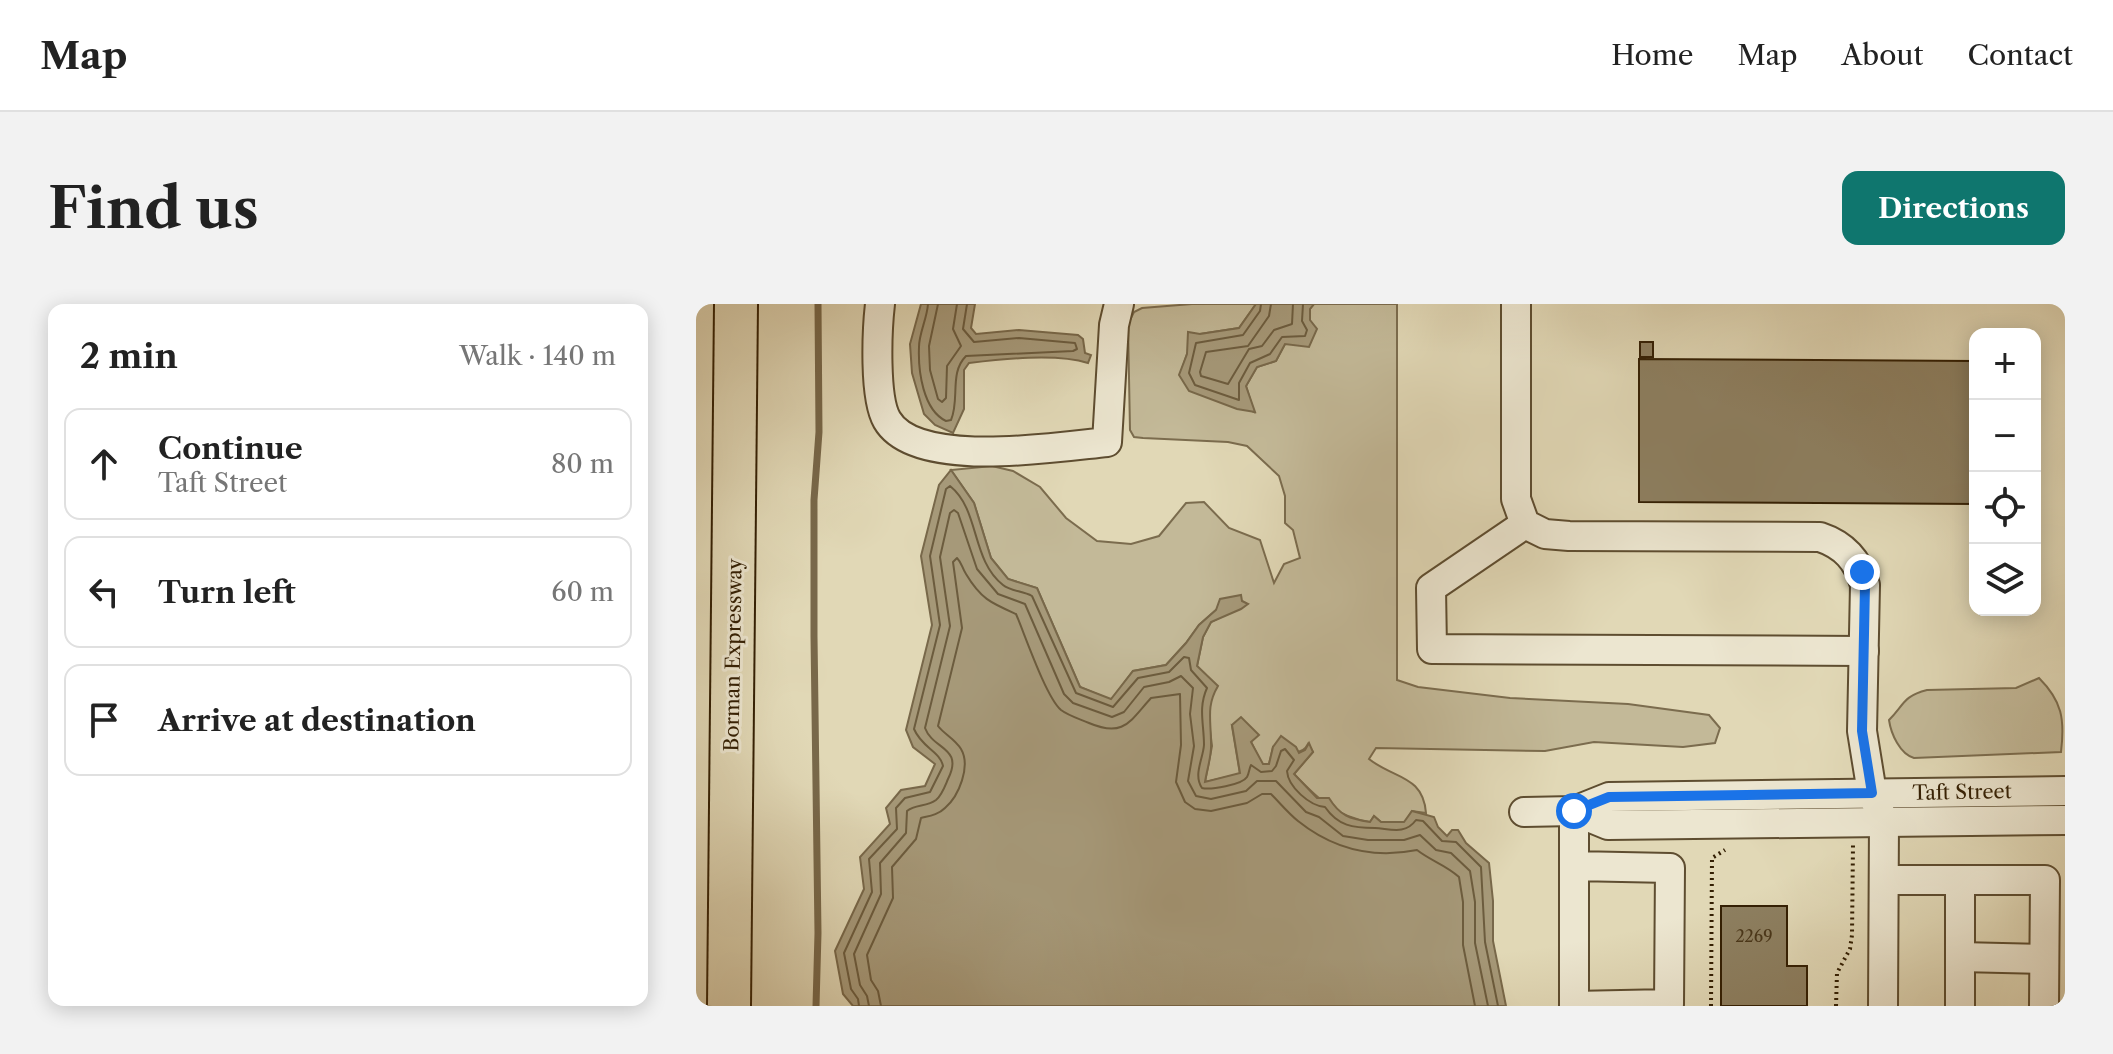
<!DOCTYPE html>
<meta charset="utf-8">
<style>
:root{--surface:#fff;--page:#f2f2f2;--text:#222;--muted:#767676;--line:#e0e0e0;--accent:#0f766e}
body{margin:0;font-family:"Libre Caslon Text",serif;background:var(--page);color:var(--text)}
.controls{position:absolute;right:24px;top:24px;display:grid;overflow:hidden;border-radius:16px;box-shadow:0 4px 20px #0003}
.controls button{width:72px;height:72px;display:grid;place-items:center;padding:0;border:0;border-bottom:2px solid var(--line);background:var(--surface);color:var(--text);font:40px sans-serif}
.stop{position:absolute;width:24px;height:24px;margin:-18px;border:6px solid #1a73e8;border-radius:50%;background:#fff}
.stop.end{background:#1a73e8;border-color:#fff;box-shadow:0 2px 8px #0008}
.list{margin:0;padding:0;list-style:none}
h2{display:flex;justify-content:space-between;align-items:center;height:104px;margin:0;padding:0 32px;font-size:34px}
h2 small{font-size:26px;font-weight:400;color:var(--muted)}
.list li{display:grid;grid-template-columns:52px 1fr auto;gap:24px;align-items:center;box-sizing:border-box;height:112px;margin:0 16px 16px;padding:0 16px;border:2px solid var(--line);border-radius:16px}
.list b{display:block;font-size:30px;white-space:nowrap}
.list p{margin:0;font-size:26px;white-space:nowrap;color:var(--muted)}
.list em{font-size:26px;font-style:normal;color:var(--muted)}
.icon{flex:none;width:44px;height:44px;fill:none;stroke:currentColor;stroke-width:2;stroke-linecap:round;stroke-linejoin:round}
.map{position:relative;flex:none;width:1369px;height:702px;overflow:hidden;border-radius:16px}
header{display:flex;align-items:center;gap:48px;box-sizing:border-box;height:112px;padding:0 40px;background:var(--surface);border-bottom:2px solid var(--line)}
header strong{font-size:38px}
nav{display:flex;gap:44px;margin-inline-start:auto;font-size:28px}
.intro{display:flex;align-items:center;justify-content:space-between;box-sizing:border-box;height:192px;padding:0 48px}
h1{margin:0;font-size:56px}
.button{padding:20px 36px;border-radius:16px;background:var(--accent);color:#fff;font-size:28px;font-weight:700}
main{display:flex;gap:48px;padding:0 48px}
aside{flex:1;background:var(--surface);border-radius:16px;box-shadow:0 4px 20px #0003}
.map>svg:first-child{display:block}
.green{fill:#c3b998;stroke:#7b6c4e;stroke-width:2}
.water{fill:#a69979;stroke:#78684a;stroke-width:2}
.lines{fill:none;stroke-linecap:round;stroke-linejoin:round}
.shore{stroke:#6c5c3e;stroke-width:2}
.stream{stroke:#78684a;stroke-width:7}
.building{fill:#8d7f60;stroke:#331f03;stroke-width:2}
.minor-casing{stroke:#5e4d30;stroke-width:32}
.highway-casing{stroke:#331f03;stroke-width:46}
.path{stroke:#331f03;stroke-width:4;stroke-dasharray:2 4;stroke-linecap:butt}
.minor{stroke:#ece6d0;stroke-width:28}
.highway{stroke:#e1d8b6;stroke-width:42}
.route{stroke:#1a73e8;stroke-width:10}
.labels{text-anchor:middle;stroke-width:6;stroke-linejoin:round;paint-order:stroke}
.number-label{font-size:16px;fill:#4a371a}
.street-label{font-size:20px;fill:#331f03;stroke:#ece6d0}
</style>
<header>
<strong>Map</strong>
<nav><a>Home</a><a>Map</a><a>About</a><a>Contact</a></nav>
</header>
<div class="intro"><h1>Find us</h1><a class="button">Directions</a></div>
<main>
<aside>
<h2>2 min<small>Walk · 140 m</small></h2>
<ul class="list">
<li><svg class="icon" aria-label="ahead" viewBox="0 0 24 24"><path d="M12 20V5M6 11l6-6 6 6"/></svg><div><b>Continue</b><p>Taft Street</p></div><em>80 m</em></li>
<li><svg class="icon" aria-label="left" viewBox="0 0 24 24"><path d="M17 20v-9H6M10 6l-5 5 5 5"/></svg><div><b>Turn left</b></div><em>60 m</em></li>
<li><svg class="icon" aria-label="arrive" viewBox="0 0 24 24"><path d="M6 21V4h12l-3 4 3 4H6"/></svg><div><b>Arrive at destination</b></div></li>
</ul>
</aside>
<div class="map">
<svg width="1369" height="702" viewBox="0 0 1369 702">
<rect width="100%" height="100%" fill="#e1d8b6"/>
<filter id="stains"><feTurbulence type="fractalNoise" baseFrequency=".0025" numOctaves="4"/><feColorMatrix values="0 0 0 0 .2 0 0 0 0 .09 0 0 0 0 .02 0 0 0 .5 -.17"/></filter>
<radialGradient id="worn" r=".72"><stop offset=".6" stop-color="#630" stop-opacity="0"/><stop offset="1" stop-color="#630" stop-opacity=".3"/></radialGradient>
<!-- green -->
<g class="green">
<path d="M496,0h64l-17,24 -39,6 -13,20 -7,21 74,37 -8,-26 11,-19 19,-6 9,-17 25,-24v-11l4,-5h83v376l21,7 92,11 118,6 81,11 11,13 -5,15 -32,4 -89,-5 -49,9 -169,-3 -7,11c25,20 54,16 57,54l-14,-2 -7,11h-24l-7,-6 -4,6c-34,-5 -53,-24 -76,-48l19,-22 -5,-8c-7,14 -22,6 -35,3l-4,17h-7l-11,-22 -19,-16 8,48 -35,8 7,-36 -4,-32 3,-16 -5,-23 -9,-9 6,-29 8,-15 36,-18 -5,-3 -26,9 -17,15 -13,18 -20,22 -33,6 -22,29 -31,-13 -43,-99 -29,-9 -17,-21 -17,-55 -23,-33 41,-4 21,5 27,16 26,31 31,23 34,3 28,-8 27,-33 18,-1 25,26 31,12 14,43 10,-19 16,-6 -7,-28 -8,-7v-27l-6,-20 -32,-30 -19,-4 -85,-4 -9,-1 -4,-7 -2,-106 6,-12 8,-4z"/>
<path d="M1343,374c23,23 26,41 22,74l-147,6c-14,-4 -23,-24 -25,-38 15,-15 14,-24 38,-30l89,-2z"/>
</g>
<!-- water -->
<g class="water">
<path d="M225,0h54l-4,24 5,6 43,-4 59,5 5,4 2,14 6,2 -3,8c-32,-10 -86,-4 -119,0l-5,7v39l-11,24 -18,-8 -11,-11 -12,-41 -2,-29z"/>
<polygon points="560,0 618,0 614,5 614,16 621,25 613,43 589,40 580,57 561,63 550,82 559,108 541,105 493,87 483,71 491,50 492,28 504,30 543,24"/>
<path d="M255,166l23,33 17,55 17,21 29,9 43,99 31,12 22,-28 33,-6 20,-22 13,-18 17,-15 4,-11 21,-4 1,6 6,3 -7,5 -30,13 -8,15 -6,29 21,20c-12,20 -7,34 -7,57 1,12 -4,26 -6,39l35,-9 -8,-48 9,-8 18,18 -8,7 12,22h6l4,-17 8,-11 15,11 3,6 6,-3 4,-7 4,9 -19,22 23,24h12c11,18 21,21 41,24l4,-6 7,6h23l8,-11 22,6 4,10 9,9 5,-6h6l8,13 23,20 4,38v40l13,65h-653l-10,-12 -8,-43 29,-62 -4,-32 30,-33 -4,-16 15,-18 24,-4 10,-22 -22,-17 -7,-17 26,-105 -11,-69 18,-71z"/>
</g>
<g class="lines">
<!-- shore -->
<g class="shore">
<path d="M232,0c-1,15 -9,29 -9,43 -1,24 4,63 27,74l5,-1c9,-21 -2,-47 15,-64l107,-5 4,-2 -2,-6 -56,-5 -45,4 -11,-13 4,-25"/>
<polyline points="242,0 233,42 234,66 242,95 246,98 250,94 251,62 265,42 257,25 261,0"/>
<polyline points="565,0 564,7 547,31 500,39 493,69 499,81 543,96 543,79 554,59 574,50 586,33 609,32 611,26 606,17 607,0"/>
<polyline points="575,0 573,12 552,42 510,48 504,68 505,72 532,80 553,45 566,42 578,26 596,20 597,0"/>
<path d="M163,702l-1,-7 -7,-10 -7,-36 28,-61 -3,-33 28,-30 -1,-21 9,-10 25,-6 13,-26c-3,-15 -21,-18 -29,-37l26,-104 -10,-69 16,-67 4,-3c30,24 21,74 53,99 7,6 20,6 29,11l44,97 37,14 25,-29 31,-6 15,-15 5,1 2,12 16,18c-9,20 -3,36 -3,57 -1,14 -11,30 -2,43 8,2 40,-3 45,-11 2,-3 2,-8 4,-12l10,7 11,-1 4,-5 5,-15 4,-2 9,11 -7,11c1,16 23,35 38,36 13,19 28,21 50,21 16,1 30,7 41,-8l7,1 19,20 14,1 25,25 4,75 13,64"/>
<path d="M173,702l-2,-10 -7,-11 -6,-31 27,-60 -1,-31 26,-30 1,-22c8,-7 20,-4 29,-11 6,-5 9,-14 12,-21 16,-32 -15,-29 -23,-51l25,-102 -10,-69 10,-44 4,-3 4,3 19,56 21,25 27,10 39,90 9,9 39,14 12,-5 20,-25 25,-5 12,-6 12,12 -3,26 4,32 -6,35 8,15 15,3 35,-8 11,-10h19l30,31 13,5 24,19 25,4h36l16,-5 16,15 15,3 19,18 5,31v41l13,63"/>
<path d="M185,702l-3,-15 -7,-11 -4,-25 26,-57 -1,-31 24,-28 5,-21c8,-2 17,-3 24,-10 14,-12 26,-42 16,-59 -6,-10 -17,-15 -23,-23l24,-98 -9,-66 4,-4c5,5 5,10 9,16 15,25 25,29 50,40 9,21 30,83 45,96 8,6 19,9 28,13 35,15 41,-2 62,-25l29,-4 1,51 -5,37 9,20 10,7 16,2 36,-8 15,-9h9c9,9 17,19 27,27 35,28 74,38 119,29 14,11 29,15 42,27l4,25v43l12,61"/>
</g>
<!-- stream -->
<polyline class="stream" points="120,702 122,629 118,332 118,196 123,128 122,0"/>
</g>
<!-- building -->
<g class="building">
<rect x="944" y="38" width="13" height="15"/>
<polygon points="943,55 1279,57 1279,200 943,198"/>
<polygon points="1025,602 1091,602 1091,662 1111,662 1111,702 1025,702"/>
</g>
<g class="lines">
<!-- minor casing -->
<g class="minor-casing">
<g id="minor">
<path d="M184,0c-3,26 -6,94 7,116 29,50 170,27 220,22l7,-117 5,-21"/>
<path d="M820,0v195l9,25 20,10 24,2 251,1c24,8 38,23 45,48l-3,146 10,62 12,29 -1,184"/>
<polyline points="829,220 735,284 736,345 1168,347"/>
<polyline points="878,507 878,702 973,700 974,564 878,562"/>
<polyline points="878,507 912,521 1369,516"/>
<polyline points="828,508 878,507 913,493 1369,487"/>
<polyline points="1188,576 1349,576 1348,702"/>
<polyline points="1264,653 1348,655"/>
<polyline points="1264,702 1264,576"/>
</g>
</g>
<!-- highway casing -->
<g class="highway-casing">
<polyline id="highway" points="33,702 40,0"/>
</g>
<!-- path -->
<g class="path">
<polyline points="1015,702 1016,554 1029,546"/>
<polyline points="1140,702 1141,669 1154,645 1156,631 1157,541"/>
</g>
<!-- minor -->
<use href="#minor" class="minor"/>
<!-- highway -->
<use href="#highway" class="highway"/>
</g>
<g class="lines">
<!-- route -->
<polyline class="route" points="878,507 913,493 1176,489 1166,427 1169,281 1166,268"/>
</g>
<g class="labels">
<!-- number labels -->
<g class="number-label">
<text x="1058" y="638">2269</text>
</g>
<!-- street labels -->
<g class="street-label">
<text transform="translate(37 351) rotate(-89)" y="7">Borman Expressway</text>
<text transform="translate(1266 488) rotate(-1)" y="7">Taft Street</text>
</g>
</g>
<rect width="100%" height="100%" filter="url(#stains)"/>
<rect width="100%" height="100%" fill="url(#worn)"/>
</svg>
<div class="controls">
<button>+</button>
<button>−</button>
<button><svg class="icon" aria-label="locate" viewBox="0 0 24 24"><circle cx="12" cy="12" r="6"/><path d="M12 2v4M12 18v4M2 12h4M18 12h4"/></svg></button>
<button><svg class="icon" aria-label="layers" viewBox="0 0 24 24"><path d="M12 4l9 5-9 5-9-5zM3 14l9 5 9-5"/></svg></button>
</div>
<div class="stop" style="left:878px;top:507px"></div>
<div class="stop end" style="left:1166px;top:268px"></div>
</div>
</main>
